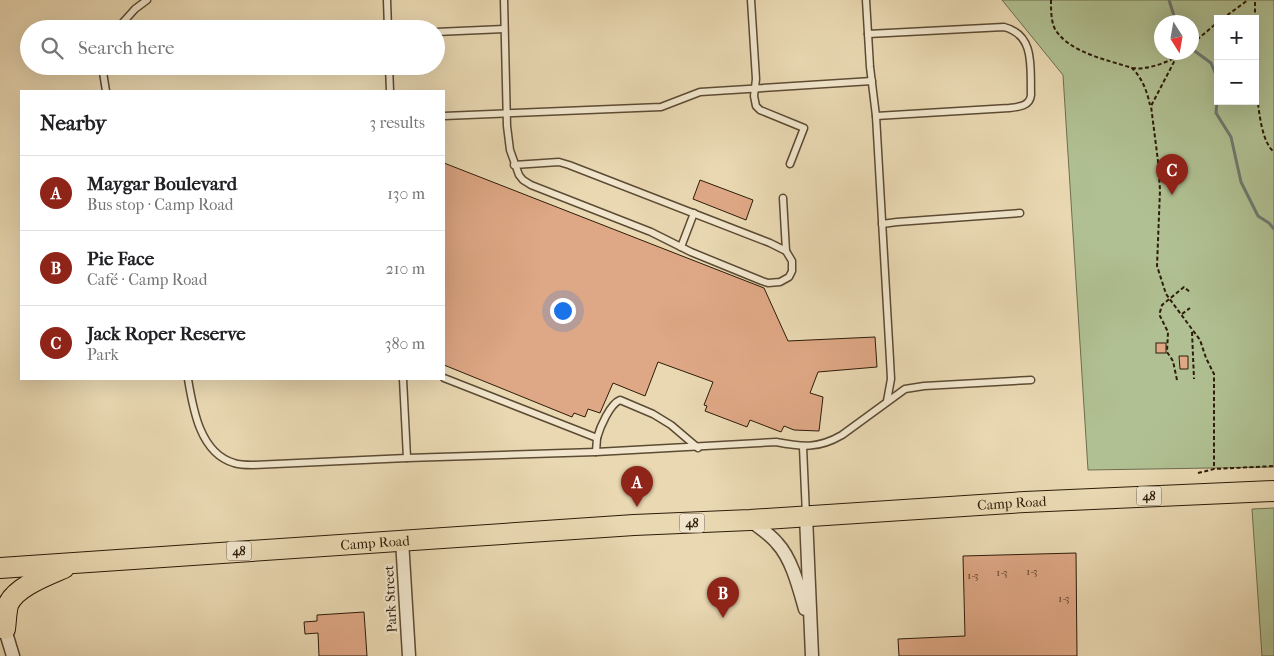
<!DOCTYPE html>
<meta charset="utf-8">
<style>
:root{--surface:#fff;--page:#f2f2f2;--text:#202124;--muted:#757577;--line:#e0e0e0;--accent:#8f2418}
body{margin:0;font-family:"IM FELL French Canon",serif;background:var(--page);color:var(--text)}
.controls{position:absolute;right:15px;top:15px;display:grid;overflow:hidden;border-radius:0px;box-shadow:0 5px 20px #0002}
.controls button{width:45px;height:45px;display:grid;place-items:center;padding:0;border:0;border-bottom:1px solid var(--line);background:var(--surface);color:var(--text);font:25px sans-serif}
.compass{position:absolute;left:1154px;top:15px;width:45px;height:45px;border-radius:50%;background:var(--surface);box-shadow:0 5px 20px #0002;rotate:169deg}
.you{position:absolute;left:562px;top:310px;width:18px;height:18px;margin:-12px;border:4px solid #fff;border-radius:50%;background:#1a73e8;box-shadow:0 0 0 8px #1a73e833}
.badge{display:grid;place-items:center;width:32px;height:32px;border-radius:50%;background:var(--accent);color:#fff;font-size:16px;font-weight:700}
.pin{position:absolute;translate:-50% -41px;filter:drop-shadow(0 1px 2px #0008)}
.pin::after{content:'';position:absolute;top:26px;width:18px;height:15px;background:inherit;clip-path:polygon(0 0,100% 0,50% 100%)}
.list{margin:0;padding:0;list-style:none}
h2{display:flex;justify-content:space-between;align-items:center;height:65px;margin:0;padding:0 20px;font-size:21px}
h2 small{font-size:16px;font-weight:400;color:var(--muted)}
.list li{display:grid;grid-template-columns:32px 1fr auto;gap:15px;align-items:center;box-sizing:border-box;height:75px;padding:0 20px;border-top:1px solid var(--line)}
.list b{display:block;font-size:19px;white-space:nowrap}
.list p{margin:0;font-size:16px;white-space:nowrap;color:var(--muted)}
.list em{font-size:16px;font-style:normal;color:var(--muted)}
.icon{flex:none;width:28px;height:28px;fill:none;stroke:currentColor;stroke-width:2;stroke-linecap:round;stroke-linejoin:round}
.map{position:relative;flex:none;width:1274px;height:656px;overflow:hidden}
.search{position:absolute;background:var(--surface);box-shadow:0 5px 20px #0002;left:20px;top:20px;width:425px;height:55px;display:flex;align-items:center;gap:12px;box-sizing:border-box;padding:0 18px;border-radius:28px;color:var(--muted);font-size:19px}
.panel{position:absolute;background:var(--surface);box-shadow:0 5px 20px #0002;left:20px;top:90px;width:425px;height:290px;border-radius:0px}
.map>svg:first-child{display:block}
.green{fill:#b0c092;stroke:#6e6e4e;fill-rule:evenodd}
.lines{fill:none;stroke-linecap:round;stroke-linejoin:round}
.stream{stroke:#6e7a6f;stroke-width:3}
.building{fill:#dea785;stroke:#2d1c09}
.lane-casing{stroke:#5c4b33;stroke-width:9}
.street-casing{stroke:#5c4b33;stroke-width:15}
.primary-casing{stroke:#2d1c09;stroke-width:22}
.path{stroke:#2d1c09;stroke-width:2;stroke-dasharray:4 2.5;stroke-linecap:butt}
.lane{stroke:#f1e6cd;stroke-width:6}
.street{stroke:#f1e6cd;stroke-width:12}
.primary{stroke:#e9d8b2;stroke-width:20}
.labels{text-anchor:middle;stroke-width:4.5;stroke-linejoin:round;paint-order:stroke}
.number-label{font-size:11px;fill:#593f28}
.shield{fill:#f1e6cd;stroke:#685944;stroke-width:1}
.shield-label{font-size:12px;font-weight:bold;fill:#2d1c09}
.street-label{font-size:14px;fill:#2d1c09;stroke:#f1e6cd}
</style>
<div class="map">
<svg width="1274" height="656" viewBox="0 0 1274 656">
<rect width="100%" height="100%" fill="#e9d8b2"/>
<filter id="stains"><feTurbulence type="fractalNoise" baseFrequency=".004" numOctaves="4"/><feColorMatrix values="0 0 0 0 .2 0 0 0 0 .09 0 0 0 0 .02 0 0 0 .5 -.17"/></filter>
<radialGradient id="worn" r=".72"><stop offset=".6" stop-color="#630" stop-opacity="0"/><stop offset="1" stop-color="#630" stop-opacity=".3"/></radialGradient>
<!-- green -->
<g class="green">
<path d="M1002,0h272v467l-186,3 -25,-395zM1218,19h37v82h-37zM1162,22h30v30h-30z"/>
<polygon points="1274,508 1274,656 1262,656 1252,509"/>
</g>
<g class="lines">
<!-- stream -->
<g class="stream">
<polyline points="1169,0 1176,22"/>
<polyline points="1192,49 1211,63 1218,80"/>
<polyline points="1218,89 1216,113 1231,137 1241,182 1258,216 1269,223 1274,229"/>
</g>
</g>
<!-- building -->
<g class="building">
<polygon points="444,163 764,288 788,341 875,337 877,367 818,372 810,393 823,397 819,431 794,430 784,426 781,432 750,420 747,427 705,411 707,406 704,405 713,382 658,362 645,396 613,383 600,413 588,409 585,417 574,413 572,417 444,365"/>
<polygon points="700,180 753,200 746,220 693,199"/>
<rect x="1156" y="343" width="10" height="10"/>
<polygon points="1179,356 1188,356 1188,369 1180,369"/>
<polygon points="1076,553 1077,656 899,656 898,639 965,636 963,556"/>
<polygon points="364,612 367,656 319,656 318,633 305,634 304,622 317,621 317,615"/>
</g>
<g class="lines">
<!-- lane casing -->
<g class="lane-casing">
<g id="lane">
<polyline points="387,0 388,29"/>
<polyline points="504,0 507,126 510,150 519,175 523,180 531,185 651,232 691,252 762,281 768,283 780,282 789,277 792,271 792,261 786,251 783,198"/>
<polyline points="751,0 756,79 754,96 756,106 760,110 804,128 790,164"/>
<polyline points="866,0 870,67 876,116 890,360 891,379 887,401"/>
<polyline points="117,29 135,9 147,0"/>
<polyline points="436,32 504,29"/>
<path d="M868,34l136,-7c32,8 26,42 27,68 -1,11 -12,12 -22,13l-133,8"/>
<polyline points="102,66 106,91"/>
<polyline points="389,66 390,91"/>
<polyline points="444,116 661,107 700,92 872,81"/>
<polyline points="514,165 559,162 569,165 770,243 786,251"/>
<polyline points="882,224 897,222 1020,213"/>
<polyline points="681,247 694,213"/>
<path d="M444,378l153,60 -1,14 180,-10c26,5 42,7 66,-7l63,-46 19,-3 107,-6"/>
<path d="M188,379c5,30 12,74 46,84 5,2 13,2 19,2l154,-7"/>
<polyline points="403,379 407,458 596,452"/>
<path d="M597,438c3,-11 13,-34 23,-38l33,14 18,11 27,23"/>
<polyline points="803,447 806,515"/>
</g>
</g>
<!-- street casing -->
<g class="street-casing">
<g id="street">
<polyline points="806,516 812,656"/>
<path d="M750,520c9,8 20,14 27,23 15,16 22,45 28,66"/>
<polyline points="402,540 409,656"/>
<polyline points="3,623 13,656"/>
</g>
</g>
<!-- primary casing -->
<g class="primary-casing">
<g id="primary">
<path id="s1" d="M0,568l634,-43 116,-5 275,-18 249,-11"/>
<path d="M5,629c1,-7 1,-16 3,-24 7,-18 40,-30 56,-37"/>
</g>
</g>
<!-- path -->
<g class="path">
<path d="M1051,0c0,9 0,19 3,27 12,25 54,33 78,41 10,10 15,23 18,37"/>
<polyline points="1222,19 1248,0"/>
<polyline points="1255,19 1255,0"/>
<polyline points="1192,44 1218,22"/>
<polyline points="1183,52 1176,58 1151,106 1158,161 1160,190 1157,266 1166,294 1200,340 1206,358 1214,374 1214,469"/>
<path d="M1132,68c14,2 30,-4 43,-10"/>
<path d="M1255,78c3,19 4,62 19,74"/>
<polyline points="1182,314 1190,308"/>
<polyline points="1192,332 1194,379"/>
<polyline points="1177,380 1173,361 1167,352 1168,332 1160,316 1160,312 1162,305 1184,287 1191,293"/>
<polyline points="1198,473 1214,469 1274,466"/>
</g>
<!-- lane -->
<use href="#lane" class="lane"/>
<!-- street -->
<use href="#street" class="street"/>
<!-- primary -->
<use href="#primary" class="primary"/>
</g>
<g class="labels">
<!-- number labels -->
<g class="number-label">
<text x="1032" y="575">1-3</text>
<text x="1002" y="576">1-3</text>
<text x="973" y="579">1-3</text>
<text x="1064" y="602">1-3</text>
</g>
<!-- shield labels -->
<g class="shield">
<rect x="1136.5" y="486.5" width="25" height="19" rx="4"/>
<rect x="679.5" y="513.5" width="25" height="19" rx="4"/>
<rect x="226.5" y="541.5" width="25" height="19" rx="4"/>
</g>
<g class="shield-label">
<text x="1149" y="500">48</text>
<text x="692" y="527">48</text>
<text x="239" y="555">48</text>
</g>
<!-- street labels -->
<g class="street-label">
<text dy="5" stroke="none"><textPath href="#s1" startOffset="1014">Camp Road</textPath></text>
<text dy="5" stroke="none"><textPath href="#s1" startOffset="376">Camp Road</textPath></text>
<text transform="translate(390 599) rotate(-93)" y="5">Park Street</text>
</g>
</g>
<rect width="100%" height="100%" filter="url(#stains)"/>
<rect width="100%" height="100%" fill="url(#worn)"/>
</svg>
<div class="controls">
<button>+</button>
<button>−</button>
</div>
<svg class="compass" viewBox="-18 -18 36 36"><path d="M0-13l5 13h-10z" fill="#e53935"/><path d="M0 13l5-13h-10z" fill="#757577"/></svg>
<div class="you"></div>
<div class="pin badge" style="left:637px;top:507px">A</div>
<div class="pin badge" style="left:723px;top:618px">B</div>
<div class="pin badge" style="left:1172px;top:195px">C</div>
<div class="search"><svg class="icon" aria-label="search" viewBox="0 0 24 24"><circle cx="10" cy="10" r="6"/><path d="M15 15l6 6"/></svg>Search here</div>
<section class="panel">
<h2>Nearby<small>3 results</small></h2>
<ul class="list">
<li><span class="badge">A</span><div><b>Maygar Boulevard</b><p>Bus stop · Camp Road</p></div><em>130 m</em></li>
<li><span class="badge">B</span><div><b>Pie Face</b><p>Café · Camp Road</p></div><em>210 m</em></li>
<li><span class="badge">C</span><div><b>Jack Roper Reserve</b><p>Park</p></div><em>380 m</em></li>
</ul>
</section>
</div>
